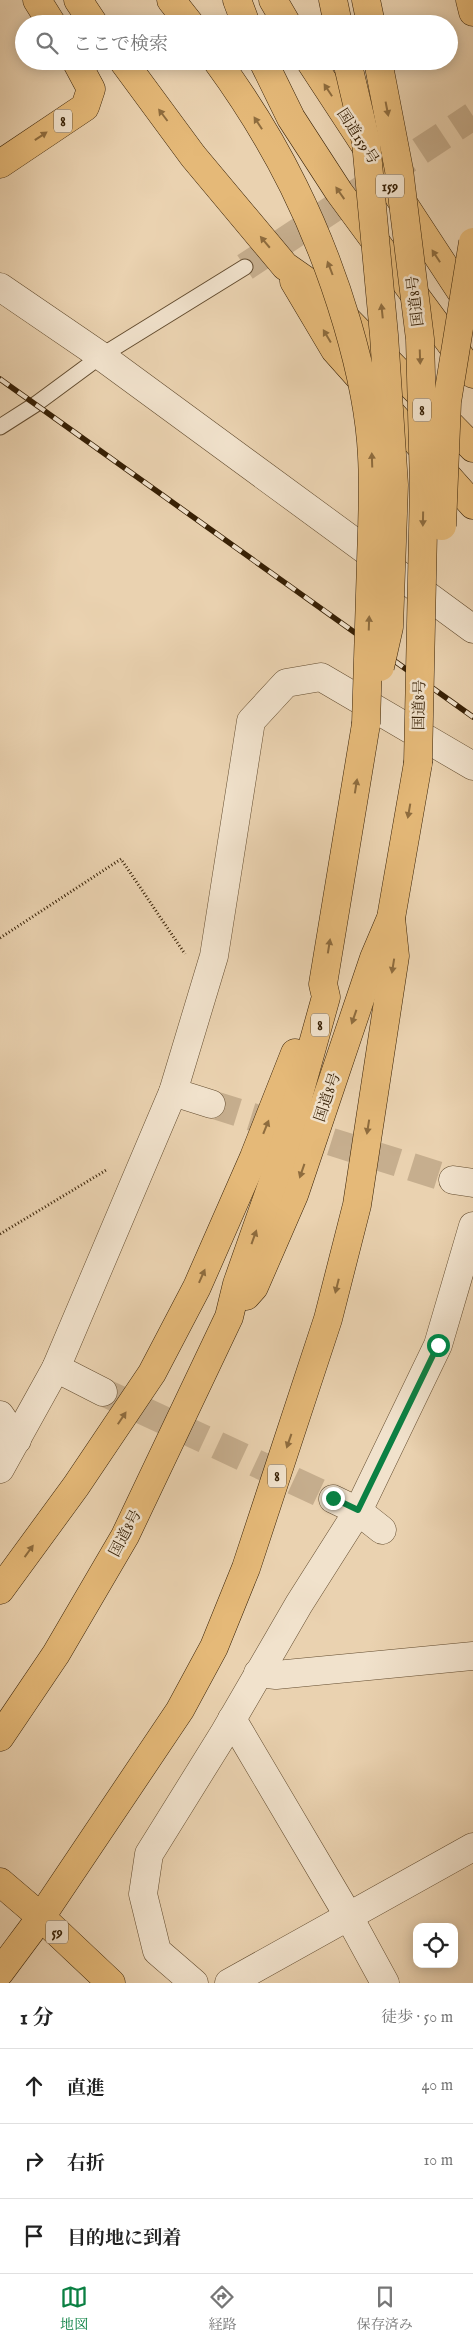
<!DOCTYPE html>
<html lang="ja">
<meta charset="utf-8">
<style>
:root{--surface:#fff;--page:#f2f2f2;--text:#222;--muted:#767676;--line:#e0e0e0;--accent:#0b8043}
body{margin:0;font-family:"IM FELL English","Noto Serif JP",serif;background:var(--page);color:var(--text)}
.controls{position:absolute;right:15px;bottom:15px;display:grid;overflow:hidden;border-radius:10px;box-shadow:0 2px 12px #0003}
.controls button{width:45px;height:45px;display:grid;place-items:center;padding:0;border:0;border-bottom:1px solid var(--line);background:var(--surface);color:var(--text);font:25px sans-serif}
.stop{position:absolute;width:15px;height:15px;margin:-11px;border:4px solid #0b8043;border-radius:50%;background:#fff}
.stop.end{background:#0b8043;border-color:#fff;box-shadow:0 1px 5px #0008}
.list{margin:0;padding:0;list-style:none}
h2{display:flex;justify-content:space-between;align-items:center;height:65px;margin:0;padding:0 20px;font-size:21px}
h2 small{font-size:16px;font-weight:400;color:var(--muted)}
.list li{display:grid;grid-template-columns:32px 1fr auto;gap:15px;align-items:center;box-sizing:border-box;height:75px;padding:0 20px;border-top:1px solid var(--line)}
.list b{display:block;font-size:19px;white-space:nowrap}
.list em{font-size:16px;font-style:normal;color:var(--muted)}
.icon{flex:none;width:28px;height:28px;fill:none;stroke:currentColor;stroke-width:2;stroke-linecap:round;stroke-linejoin:round}
.map{position:relative;flex:none;width:473px;height:1983px;overflow:hidden}
.search{position:absolute;background:var(--surface);box-shadow:0 2px 12px #0003;left:15px;right:15px;top:15px;height:55px;display:flex;align-items:center;gap:12px;box-sizing:border-box;padding:0 18px;border-radius:28px;color:var(--muted);font-size:19px}
.sheet{height:290px;background:var(--surface)}
nav{display:flex;justify-content:space-around;align-items:center;box-sizing:border-box;height:70px;border-top:1px solid var(--line);background:var(--surface);font-size:14px;color:var(--muted)}
nav a{display:grid;justify-items:center;gap:2px}
nav .on{color:var(--accent)}
.map>svg:first-child{display:block}
.lines{fill:none;stroke-linecap:round;stroke-linejoin:round}
.minor-tunnel{stroke:#c6ae8e;stroke-width:28;stroke-dasharray:28 14;stroke-linecap:butt}
.service-casing{stroke:#634c2f;stroke-width:17}
.minor-casing{stroke:#634c2f;stroke-width:29}
.tertiary-casing{stroke:#634c2f;stroke-width:29}
.primary-casing{stroke:#361f04;stroke-width:29}
.trunk-casing{stroke:#361f04;stroke-width:29}
.path{stroke:#361f04;stroke-width:3;stroke-dasharray:1 2.5;stroke-linecap:butt}
.service{stroke:#f1e2cc;stroke-width:15}
.minor{stroke:#f1e2cc;stroke-width:28}
.tertiary{stroke:#f1e2cc;stroke-width:28}
.primary{stroke:#e5b978;stroke-width:28}
.trunk{stroke:#e5b978;stroke-width:28}
.rail-casing{stroke:#361f04;stroke-width:5.5}
.rail{stroke:#f1e2cc;stroke-width:4;stroke-dasharray:11;stroke-linecap:butt}
.trunk-bridge-casing{stroke:#361f04;stroke-width:29;stroke-linecap:butt}
.trunk-bridge{stroke:#e5b978;stroke-width:28}
.oneway{fill:#8e6c3e}
.route{stroke:#0b8043;stroke-width:6}
.labels{text-anchor:middle;stroke-width:5;stroke-linejoin:round;paint-order:stroke}
.shield{fill:#f1e2cc;stroke:#6e5a40;stroke-width:1}
.shield-label{font-size:14px;font-weight:bold;fill:#361f04}
.street-label{font-size:15px;fill:#361f04;stroke:#f1e2cc}
</style>
<div class="map">
<svg width="473" height="1983" viewBox="0 0 473 1983">
<rect width="100%" height="100%" fill="#ead2b0"/>
<filter id="stains"><feTurbulence type="fractalNoise" baseFrequency=".004" numOctaves="4"/><feColorMatrix values="0 0 0 0 .2 0 0 0 0 .09 0 0 0 0 .02 0 0 0 .5 -.17"/></filter>
<radialGradient id="worn" r=".72"><stop offset=".6" stop-color="#630" stop-opacity="0"/><stop offset="1" stop-color="#630" stop-opacity=".3"/></radialGradient>
<g class="lines">
<!-- minor-tunnel -->
<g class="minor-tunnel">
<polyline points="245,267 473,116"/>
<polyline points="211,1104 453,1180"/>
<polyline points="103,1392 333,1499"/>
</g>
<!-- service casing -->
<g class="service-casing">
<polyline id="service" points="0,427 36,404 101,356 245,267"/>
</g>
<!-- minor casing -->
<g class="minor-casing">
<g id="minor">
<polyline points="173,1092 211,1104"/>
<polyline points="453,1180 473,1183"/>
<polyline points="56,1368 103,1392"/>
<polyline points="0,1415 17,1440"/>
<polyline points="0,1469 56,1368 173,1092 214,956 251,721 286,683 321,677 473,766"/>
<polyline points="333,1499 358,1511 382,1530"/>
<polyline points="258,1673 276,1675 473,1656"/>
<polyline points="232,1719 349,1917 385,1983"/>
<polyline points="194,1983 157,1951 143,1894 149,1854 223,1735 299,1604 358,1511 438,1345 473,1226"/>
<polyline points="229,1983 473,1847"/>
</g>
</g>
<!-- tertiary casing -->
<g class="tertiary-casing">
<polyline id="tertiary" points="0,287 101,356 473,629"/>
</g>
<!-- primary casing -->
<g class="primary-casing">
<polyline id="primary" points="0,1882 41,1917 111,1983"/>
</g>
<!-- trunk casing -->
<g class="trunk-casing">
<g id="trunk">
<polyline points="37,0 52,24"/>
<polyline points="78,0 94,24"/>
<polyline points="171,0 190,24"/>
<polyline points="237,0 246,24"/>
<polyline points="273,0 287,24"/>
<polyline points="333,0 338,24"/>
<polyline points="366,0 371,24"/>
<polyline points="470,0 473,12"/>
<polyline points="123,61 193,156 285,266 315,287 473,448"/>
<polyline points="263,61 291,118 339,192 473,374"/>
<polyline points="310,61 473,310"/>
<polyline points="0,164 85,107 91,89 76,61"/>
<polyline points="294,281 335,350 473,505"/>
<polyline points="246,1296 254,1287 294,1195 374,958 391,918 418,763"/>
<polyline points="0,1590 76,1486 152,1373 197,1287 254,1157 295,1053"/>
<polyline points="0,1737 56,1654 125,1536 229,1317 237,1284 280,1162 326,997 323,984 366,724"/>
<polyline points="0,1972 41,1917 180,1710 214,1647 246,1568 328,1319 357,1205 395,956 391,918"/>
</g>
</g>
<!-- path -->
<g class="path">
<polyline points="0,938 121,859 185,954"/>
<polyline points="0,1234 108,1169"/>
</g>
<!-- service -->
<use href="#service" class="service"/>
<!-- minor -->
<use href="#minor" class="minor"/>
<!-- tertiary -->
<use href="#tertiary" class="tertiary"/>
<!-- primary -->
<use href="#primary" class="primary"/>
<!-- trunk -->
<use href="#trunk" class="trunk"/>
<!-- rail casing -->
<g class="rail-casing">
<polyline id="rail" points="0,379 473,717"/>
</g>
<!-- rail -->
<use href="#rail" class="rail"/>
<!-- trunk-bridge casing -->
<g class="trunk-bridge-casing">
<g id="trunk-bridge">
<path d="M217,61c60,82 101,165 130,262 13,44 23,88 25,133 2,35 0,71 -1,106 -2,54 -3,108 -5,162"/>
<polyline points="347,61 366,142 384,335 394,485 389,627 380,667"/>
<polyline points="378,61 399,170 420,339 424,485 418,763"/>
<polyline points="442,526 447,402 473,242"/>
</g>
</g>
<!-- trunk-bridge -->
<use href="#trunk-bridge" class="trunk-bridge"/>
</g>
<!-- one-way arrows -->
<defs><path id="oneway-solid" d="M-6-.8H1V-3.2L6.5 0L1 3.2V.8H-6Z" transform="scale(1.25)"/></defs>
<g class="oneway">
<use href="#oneway-solid" transform="translate(328 90) rotate(-123)"/>
<use href="#oneway-solid" transform="translate(387 109) rotate(79)"/>
<use href="#oneway-solid" transform="translate(163 115) rotate(-127)"/>
<use href="#oneway-solid" transform="translate(258 123) rotate(-123)"/>
<use href="#oneway-solid" transform="translate(41 136) rotate(-34)"/>
<use href="#oneway-solid" transform="translate(340 193) rotate(-125)"/>
<use href="#oneway-solid" transform="translate(265 242) rotate(-130)"/>
<use href="#oneway-solid" transform="translate(436 256) rotate(-123)"/>
<use href="#oneway-solid" transform="translate(330 268) rotate(-111)"/>
<use href="#oneway-solid" transform="translate(382 311) rotate(-96)"/>
<use href="#oneway-solid" transform="translate(327 336) rotate(-121)"/>
<use href="#oneway-solid" transform="translate(420 357) rotate(88)"/>
<use href="#oneway-solid" transform="translate(372 460) rotate(-92)"/>
<use href="#oneway-solid" transform="translate(423 519) rotate(91)"/>
<use href="#oneway-solid" transform="translate(369 623) rotate(-88)"/>
<use href="#oneway-solid" transform="translate(356 786) rotate(-81)"/>
<use href="#oneway-solid" transform="translate(409 811) rotate(100)"/>
<use href="#oneway-solid" transform="translate(329 946) rotate(-81)"/>
<use href="#oneway-solid" transform="translate(393 966) rotate(99)"/>
<use href="#oneway-solid" transform="translate(354 1017) rotate(109)"/>
<use href="#oneway-solid" transform="translate(266 1127) rotate(-68)"/>
<use href="#oneway-solid" transform="translate(368 1127) rotate(99)"/>
<use href="#oneway-solid" transform="translate(302 1171) rotate(109)"/>
<use href="#oneway-solid" transform="translate(254 1237) rotate(-70)"/>
<use href="#oneway-solid" transform="translate(202 1276) rotate(-66)"/>
<use href="#oneway-solid" transform="translate(337 1286) rotate(104)"/>
<use href="#oneway-solid" transform="translate(122 1418) rotate(-56)"/>
<use href="#oneway-solid" transform="translate(289 1441) rotate(109)"/>
<use href="#oneway-solid" transform="translate(29 1551) rotate(-54)"/>
</g>
<g class="lines">
<!-- route -->
<polyline class="route" points="333,1498 358,1510 438,1345"/>
</g>
<g class="labels">
<!-- shield labels -->
<g class="shield">
<rect x="54" y="109.5" width="18" height="23" rx="4"/>
<rect x="376" y="174.5" width="28" height="23" rx="4"/>
<rect x="413" y="398.5" width="18" height="23" rx="4"/>
<rect x="311" y="1013.5" width="18" height="23" rx="4"/>
<rect x="268" y="1464.5" width="18" height="23" rx="4"/>
<rect x="46" y="1920.5" width="22" height="23" rx="4"/>
</g>
<g class="shield-label">
<text x="63" y="126">8</text>
<text x="390" y="191">159</text>
<text x="422" y="415">8</text>
<text x="320" y="1030">8</text>
<text x="277" y="1481">8</text>
<text x="57" y="1937">59</text>
</g>
<!-- street labels -->
<g class="street-label">
<text transform="translate(358 136) rotate(57)" y="5">国道159号</text>
<text transform="translate(415 301) rotate(-97)" y="5">国道8号</text>
<text transform="translate(419 705) rotate(-89)" y="5">国道8号</text>
<text transform="translate(327 1097) rotate(-71)" y="5">国道8号</text>
<text transform="translate(125 1533) rotate(-62)" y="5">国道8号</text>
</g>
</g>
<rect width="100%" height="100%" filter="url(#stains)"/>
<rect width="100%" height="100%" fill="url(#worn)"/>
</svg>
<div class="controls">
<button><svg class="icon" aria-label="locate" viewBox="0 0 24 24"><circle cx="12" cy="12" r="6"/><path d="M12 2v4M12 18v4M2 12h4M18 12h4"/></svg></button>
</div>
<div class="stop" style="left:438px;top:1345px"></div>
<div class="stop end" style="left:333px;top:1498px"></div>
<div class="search"><svg class="icon" aria-label="search" viewBox="0 0 24 24"><circle cx="10" cy="10" r="6"/><path d="M15 15l6 6"/></svg>ここで検索</div>
</div>
<section class="sheet">
<h2>1 分<small>徒歩 · 50 m</small></h2>
<ul class="list">
<li><svg class="icon" aria-label="ahead" viewBox="0 0 24 24"><path d="M12 20V5M6 11l6-6 6 6"/></svg><div><b>直進</b></div><em>40 m</em></li>
<li><svg class="icon" aria-label="right" viewBox="0 0 24 24"><path d="M7 20v-9h11M14 6l5 5-5 5"/></svg><div><b>右折</b></div><em>10 m</em></li>
<li><svg class="icon" aria-label="arrive" viewBox="0 0 24 24"><path d="M6 21V4h12l-3 4 3 4H6"/></svg><div><b>目的地に到着</b></div></li>
</ul>
</section>
<nav>
<a class="on"><svg class="icon" aria-label="map" viewBox="0 0 24 24"><path d="M3 6l6-2 6 2 6-2v14l-6 2-6-2-6 2zM9 4v14M15 6v14"/></svg>地図</a>
<a><svg class="icon" aria-label="directions" viewBox="0 0 24 24"><path d="M12 3l9 9-9 9-9-9zM9 14v-3h6M13 9l2 2-2 2"/></svg>経路</a>
<a><svg class="icon" aria-label="saved" viewBox="0 0 24 24"><path d="M7 4h10v16l-5-4-5 4z"/></svg>保存済み</a>
</nav>
